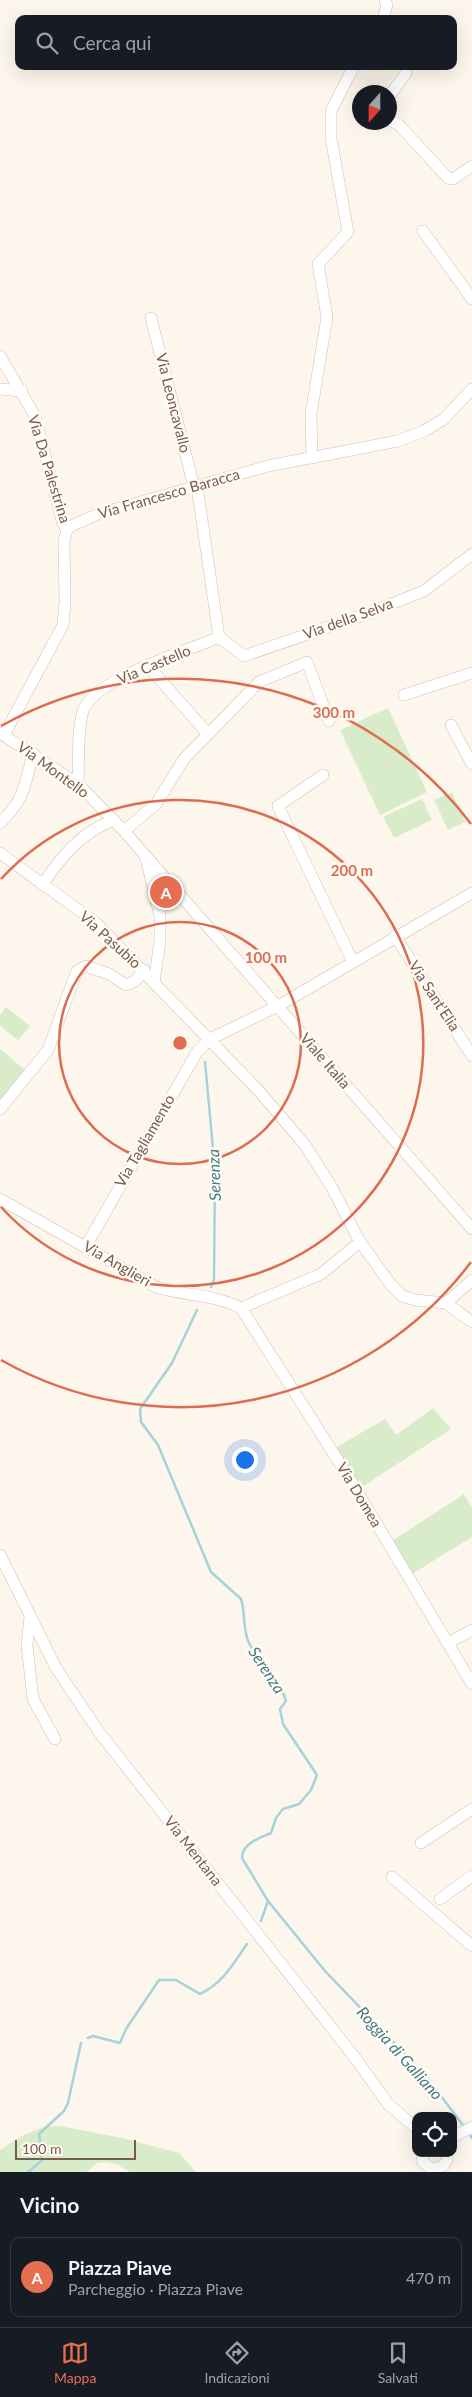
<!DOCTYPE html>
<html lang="it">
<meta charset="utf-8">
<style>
:root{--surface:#171b24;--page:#242831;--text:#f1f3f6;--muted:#9ea1a6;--line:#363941;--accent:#e76f51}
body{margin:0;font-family:Lato,sans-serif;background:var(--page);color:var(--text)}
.controls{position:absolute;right:15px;bottom:15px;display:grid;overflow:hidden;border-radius:10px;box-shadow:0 5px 20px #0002}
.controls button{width:45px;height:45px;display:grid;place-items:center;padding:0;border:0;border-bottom:1px solid var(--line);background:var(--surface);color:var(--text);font:25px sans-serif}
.compass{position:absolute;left:352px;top:85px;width:45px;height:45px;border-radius:50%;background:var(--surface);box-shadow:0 5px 20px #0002;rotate:201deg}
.scale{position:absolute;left:15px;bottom:12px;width:121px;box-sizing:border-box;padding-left:5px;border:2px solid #7a5c4d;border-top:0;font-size:14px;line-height:18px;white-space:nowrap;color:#7a5c4d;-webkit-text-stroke:4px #fffaf3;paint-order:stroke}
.you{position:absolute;left:244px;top:1459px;width:18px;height:18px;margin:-12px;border:4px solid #fff;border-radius:50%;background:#1a73e8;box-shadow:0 0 0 8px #1a73e833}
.badge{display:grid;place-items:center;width:32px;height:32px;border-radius:50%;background:var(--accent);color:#fff;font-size:16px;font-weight:700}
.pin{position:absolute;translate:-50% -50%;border:2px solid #fff;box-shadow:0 1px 5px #0006}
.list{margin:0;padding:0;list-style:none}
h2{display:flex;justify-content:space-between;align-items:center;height:65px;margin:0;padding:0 20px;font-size:21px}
h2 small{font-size:16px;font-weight:400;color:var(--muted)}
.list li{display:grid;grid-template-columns:32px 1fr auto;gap:15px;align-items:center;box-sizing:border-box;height:80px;margin:0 10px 10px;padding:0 10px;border:1px solid var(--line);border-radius:10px}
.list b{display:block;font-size:19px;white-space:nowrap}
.list p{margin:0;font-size:16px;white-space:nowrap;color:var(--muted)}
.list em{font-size:16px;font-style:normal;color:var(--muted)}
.icon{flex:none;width:28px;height:28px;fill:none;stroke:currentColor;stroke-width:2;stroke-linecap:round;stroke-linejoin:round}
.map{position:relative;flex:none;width:472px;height:2172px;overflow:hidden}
.search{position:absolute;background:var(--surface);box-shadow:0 5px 20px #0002;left:15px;right:15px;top:15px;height:55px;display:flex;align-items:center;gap:12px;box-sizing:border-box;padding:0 18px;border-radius:10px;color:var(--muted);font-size:19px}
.sheet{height:155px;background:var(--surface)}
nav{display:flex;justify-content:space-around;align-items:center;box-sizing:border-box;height:70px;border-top:1px solid var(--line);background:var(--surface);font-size:14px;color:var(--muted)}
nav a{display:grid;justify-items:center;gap:2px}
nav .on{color:var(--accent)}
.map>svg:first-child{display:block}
.green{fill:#d8ecc9}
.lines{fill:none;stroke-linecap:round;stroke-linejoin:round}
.stream{stroke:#a5d3da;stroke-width:2.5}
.minor-casing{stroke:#d1beb0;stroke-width:12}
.minor{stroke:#fff;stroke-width:11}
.ring{fill:none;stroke:#dc6d51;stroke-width:2.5}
.labels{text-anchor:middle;stroke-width:5;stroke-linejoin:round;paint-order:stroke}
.street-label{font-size:15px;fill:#7a5c4d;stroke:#fffaf3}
.water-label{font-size:16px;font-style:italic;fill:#437c86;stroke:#fffaf3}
.centre{fill:#dc6d51;stroke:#fffaf3;stroke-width:2.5}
.ring-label{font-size:15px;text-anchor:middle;font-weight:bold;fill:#dc6d51;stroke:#fffaf3;stroke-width:5;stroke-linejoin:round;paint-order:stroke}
</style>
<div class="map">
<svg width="472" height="2172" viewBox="0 0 472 2172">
<rect width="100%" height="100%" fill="#fdf6ec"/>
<!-- green -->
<g class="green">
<polygon points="388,708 427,792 380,815 340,730"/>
<polygon points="452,792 465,822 448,830 434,800"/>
<polygon points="422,799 432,820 394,838 383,817"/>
<polygon points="6,1007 30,1026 18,1040 0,1026 0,1015"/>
<polygon points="0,1049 25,1070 0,1101"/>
<polygon points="433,1408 451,1429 362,1487 335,1448 385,1419 396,1435"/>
<polygon points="464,1494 472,1508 472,1537 412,1574 392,1541"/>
<polygon points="46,2126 60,2126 122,2138 179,2153 196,2172 130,2172 116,2164 106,2162 97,2163 86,2172 0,2172 0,2150 22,2136"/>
</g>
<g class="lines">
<!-- stream -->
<g class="stream">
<polyline points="205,1062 215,1170 214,1280 211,1287"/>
<path d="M197,1310l-25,53 -32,46 1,13 17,23 53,127 30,27c5,15 1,32 9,46 10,20 30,34 36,56l-6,8 3,15 34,51 -6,15 -12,14 -16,5 -7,9 -5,15c-11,5 -29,10 -29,25l26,43 57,70 101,105 39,52"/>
<polyline points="261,1921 268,1901"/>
<path d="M88,2038l5,-2 27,7 6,-14 33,-49h17l24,14c23,-11 33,-30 47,-50"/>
<polyline points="468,2132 472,2138"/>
<polyline points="28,2172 41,2161 42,2153 39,2134 64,2111 68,2103 81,2043"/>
</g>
<!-- minor casing -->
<g class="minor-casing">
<g id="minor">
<polyline points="383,19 387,5 385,0"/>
<polyline points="390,95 406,73"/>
<polyline points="390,121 398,124 448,178 453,179 472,166"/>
<polyline points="423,231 472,299"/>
<polyline points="151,318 194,487"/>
<polyline points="0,356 35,416 62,521 67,530"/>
<polyline points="0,389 22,391"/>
<polyline points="312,458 311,414 327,317 318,264 348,232 331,138 331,111 354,66"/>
<polyline points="197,486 219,637"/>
<polyline points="219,637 244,656 363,615 424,591 472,554"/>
<polyline points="148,666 208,734"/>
<polyline points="404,695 472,673"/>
<polyline points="451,725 472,764"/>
<polyline points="0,733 78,784 124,831 472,1229"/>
<polyline points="4,735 63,625 65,602 64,541 67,530 71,526 98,514 268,466 398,441 424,431 444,419 472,389"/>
<polyline points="323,775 278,806 353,962"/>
<path d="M78,784c1,-22 -1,-53 5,-73 10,-32 105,-60 136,-74"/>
<path d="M0,823c25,-24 25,-38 33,-70"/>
<polyline points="124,831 156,804 184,759 259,682 307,662 329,721"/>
<polyline points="0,853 95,922 259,1091 305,1145 331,1186 360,1242 392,1286 402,1296 415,1300 446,1303 472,1322"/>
<polyline points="146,858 160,916 160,941 154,982"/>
<path d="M42,885c20,-29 39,-53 72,-65"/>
<polyline points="395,936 472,1056"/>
<polyline points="0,1109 48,1050 77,971 86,966 109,974 126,985 135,981 144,970"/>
<path d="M0,1199l156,88c29,9 57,7 85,21l112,176 119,200"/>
<polyline points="86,1246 197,1052 210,1039 278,1006 472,893"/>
<polyline points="446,1303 472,1280"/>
<polyline points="241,1308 321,1274 360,1242"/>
<polyline points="0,1555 56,1668 99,1732 356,2059 388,2104 416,2128"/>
<polyline points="30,1617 27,1645 33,1699 55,1739"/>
<polyline points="448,1643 472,1630"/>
<polyline points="421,1843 472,1809"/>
<polyline points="392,1877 472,1946"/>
<polyline points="440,1899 472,1876"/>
<polyline points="453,2137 472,2127"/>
<polyline points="422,2153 423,2162 435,2172"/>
<polyline points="432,2169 443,2166 447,2160 447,2153"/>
</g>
</g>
<!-- minor -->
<use href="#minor" class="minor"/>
</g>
<!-- distance rings -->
<g class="ring">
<circle cx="180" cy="1043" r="121"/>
<path d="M1 879A243 243 0 1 1 1 1207"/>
<path d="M471 1262A364 364 0 0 1 1 1360M1 726A364 364 0 0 1 471 824"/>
</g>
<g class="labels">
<!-- street labels -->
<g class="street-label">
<text transform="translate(173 403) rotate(76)" y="5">Via Leoncavallo</text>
<text transform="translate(49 469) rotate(73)" y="5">Via Da Palestrina</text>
<text transform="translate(169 494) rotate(-16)" y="5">Via Francesco Baracca</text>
<text transform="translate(348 619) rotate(-20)" y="5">Via della Selva</text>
<text transform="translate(154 665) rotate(-23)" y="5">Via Castello</text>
<text transform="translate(53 770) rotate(36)" y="5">Via Montello</text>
<text transform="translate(110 940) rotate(42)" y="5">Via Pasubio</text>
<text transform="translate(434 996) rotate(57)" y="5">Via Sant'Elia</text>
<text transform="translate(325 1061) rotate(49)" y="5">Viale Italia</text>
<text transform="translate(145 1141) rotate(-60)" y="5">Via Tagliamento</text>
<text transform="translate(117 1264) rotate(30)" y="5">Via Anglieri</text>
<text transform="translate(359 1495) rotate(59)" y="5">Via Domea</text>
<text transform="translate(193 1851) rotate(52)" y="5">Via Mentana</text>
</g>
<!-- water labels -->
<g class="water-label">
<text transform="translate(214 1175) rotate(-92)" y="6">Serenza</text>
<text transform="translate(267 1670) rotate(57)" y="6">Serenza</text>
<text transform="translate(400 2053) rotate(48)" y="6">Roggia di Galliano</text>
</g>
</g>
<circle cx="180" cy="1043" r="8" class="centre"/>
<g class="ring-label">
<text x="334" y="718">300 m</text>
<text x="352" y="876">200 m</text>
<text x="266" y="963">100 m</text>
</g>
</svg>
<div class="controls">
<button><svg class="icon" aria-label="locate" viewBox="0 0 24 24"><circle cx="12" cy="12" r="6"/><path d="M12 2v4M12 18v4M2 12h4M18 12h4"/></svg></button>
</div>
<svg class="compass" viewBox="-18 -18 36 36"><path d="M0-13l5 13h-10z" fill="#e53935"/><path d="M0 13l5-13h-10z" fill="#9ea1a6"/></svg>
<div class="scale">100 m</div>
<div class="you"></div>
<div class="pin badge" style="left:166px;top:892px">A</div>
<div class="search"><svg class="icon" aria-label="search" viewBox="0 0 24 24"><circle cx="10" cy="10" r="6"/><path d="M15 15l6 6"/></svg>Cerca qui</div>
</div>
<section class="sheet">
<h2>Vicino<small></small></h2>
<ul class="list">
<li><span class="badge">A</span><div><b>Piazza Piave</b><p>Parcheggio · Piazza Piave</p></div><em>470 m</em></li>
</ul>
</section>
<nav>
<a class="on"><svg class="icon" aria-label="map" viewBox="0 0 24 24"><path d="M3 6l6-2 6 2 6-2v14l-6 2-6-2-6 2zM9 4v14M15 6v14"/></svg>Mappa</a>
<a><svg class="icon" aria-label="directions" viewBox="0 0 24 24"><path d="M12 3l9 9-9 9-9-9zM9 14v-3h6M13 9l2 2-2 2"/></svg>Indicazioni</a>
<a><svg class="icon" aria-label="saved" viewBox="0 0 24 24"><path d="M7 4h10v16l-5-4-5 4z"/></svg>Salvati</a>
</nav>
